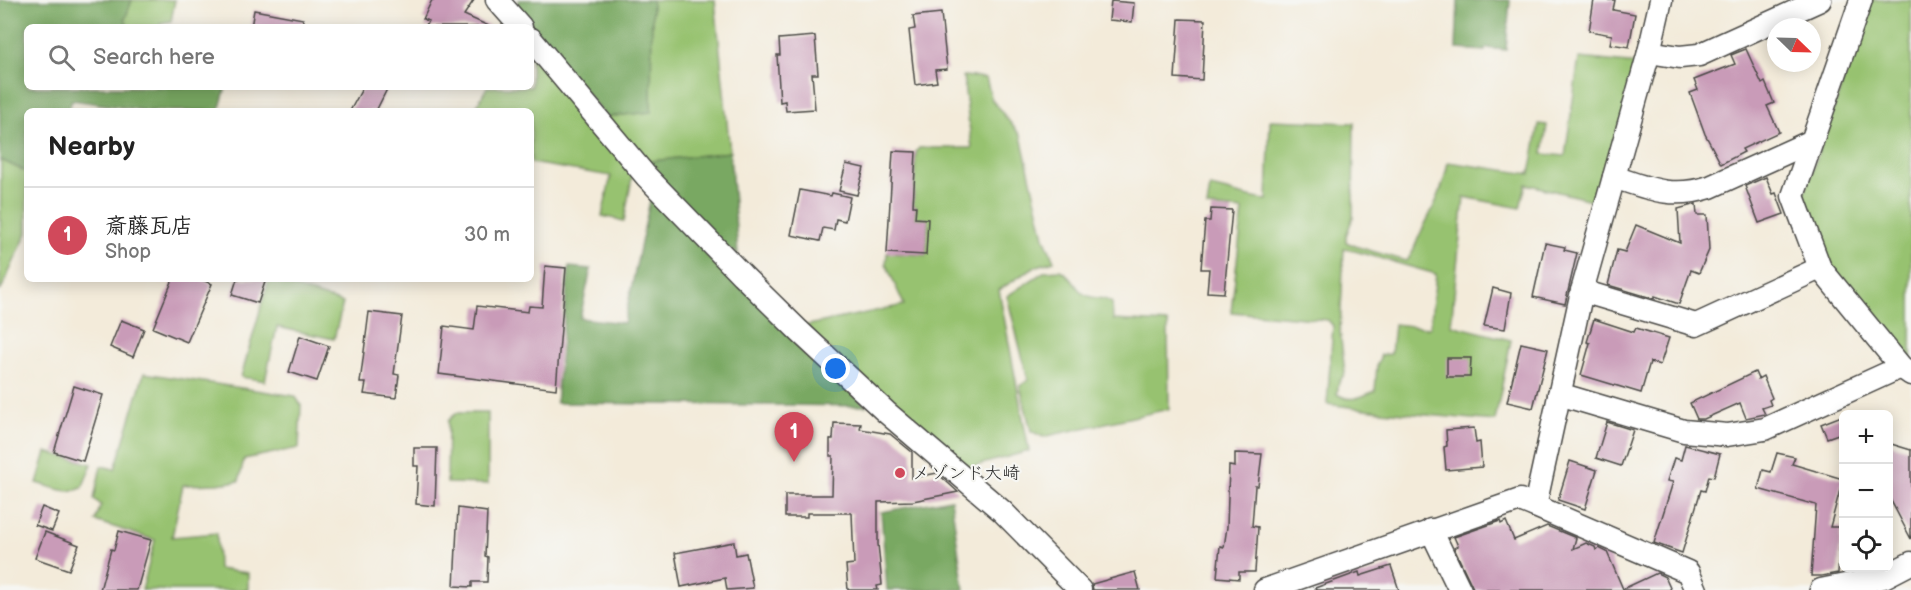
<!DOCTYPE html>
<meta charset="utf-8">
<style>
:root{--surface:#fff;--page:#f2f2f2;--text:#222;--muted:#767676;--line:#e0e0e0;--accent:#d1495b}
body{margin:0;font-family:"Balsamiq Sans","Klee One",sans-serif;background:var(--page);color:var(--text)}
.controls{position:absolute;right:18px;bottom:18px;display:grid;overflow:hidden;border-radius:9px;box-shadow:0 3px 15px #0003}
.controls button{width:54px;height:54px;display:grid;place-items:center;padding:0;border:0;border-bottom:2px solid var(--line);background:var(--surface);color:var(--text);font:30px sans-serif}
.compass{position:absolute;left:1767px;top:18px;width:54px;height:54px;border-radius:50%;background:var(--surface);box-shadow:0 3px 15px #0003;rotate:113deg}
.you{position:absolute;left:836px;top:369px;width:21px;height:21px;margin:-15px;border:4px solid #fff;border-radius:50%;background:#1a73e8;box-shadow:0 0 0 9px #1a73e833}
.badge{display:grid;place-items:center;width:39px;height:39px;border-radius:50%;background:var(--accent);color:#fff;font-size:20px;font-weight:700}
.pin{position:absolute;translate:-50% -50px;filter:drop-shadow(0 2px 3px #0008)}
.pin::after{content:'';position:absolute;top:32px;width:21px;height:18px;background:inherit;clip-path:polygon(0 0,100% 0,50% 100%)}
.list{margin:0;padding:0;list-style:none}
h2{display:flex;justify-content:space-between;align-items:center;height:78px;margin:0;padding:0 24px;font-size:26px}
h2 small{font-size:20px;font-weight:400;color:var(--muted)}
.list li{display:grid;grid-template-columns:39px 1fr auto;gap:18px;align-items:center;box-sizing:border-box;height:96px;padding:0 24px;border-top:2px solid var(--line)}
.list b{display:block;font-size:22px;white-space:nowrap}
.list p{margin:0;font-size:20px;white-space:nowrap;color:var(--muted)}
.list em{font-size:20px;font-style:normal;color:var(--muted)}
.icon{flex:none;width:33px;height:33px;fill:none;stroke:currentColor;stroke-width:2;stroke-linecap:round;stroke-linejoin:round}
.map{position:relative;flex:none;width:1911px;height:590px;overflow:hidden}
.search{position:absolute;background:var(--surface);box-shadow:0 3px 15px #0003;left:24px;top:24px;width:510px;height:66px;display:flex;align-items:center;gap:15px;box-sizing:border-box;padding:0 21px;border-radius:9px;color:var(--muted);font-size:22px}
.panel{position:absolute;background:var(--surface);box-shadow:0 3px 15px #0003;left:24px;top:108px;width:510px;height:174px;border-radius:9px}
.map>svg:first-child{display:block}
.green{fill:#97c26f;stroke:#61764d;stroke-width:1.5;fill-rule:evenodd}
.forest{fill:#79a862;stroke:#526a46;stroke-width:1.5}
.building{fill:#c99bb8}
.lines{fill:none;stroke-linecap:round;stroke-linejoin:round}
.minor-casing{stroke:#494845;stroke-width:25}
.minor{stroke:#fff;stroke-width:22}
.poi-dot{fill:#d1495b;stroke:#f6f6f2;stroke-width:2}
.labels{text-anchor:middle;stroke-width:4.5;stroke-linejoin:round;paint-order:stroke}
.poi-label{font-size:18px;fill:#2b2b2b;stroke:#f6f6f2;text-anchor:start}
</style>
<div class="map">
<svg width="1911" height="590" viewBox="0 0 1911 590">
<rect width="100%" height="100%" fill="#f6f6f2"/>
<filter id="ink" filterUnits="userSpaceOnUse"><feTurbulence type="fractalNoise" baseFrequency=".0167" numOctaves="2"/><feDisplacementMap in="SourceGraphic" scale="12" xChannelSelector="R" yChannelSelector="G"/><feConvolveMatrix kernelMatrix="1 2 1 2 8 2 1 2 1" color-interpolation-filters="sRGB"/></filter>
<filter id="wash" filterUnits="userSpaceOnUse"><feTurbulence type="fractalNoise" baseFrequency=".008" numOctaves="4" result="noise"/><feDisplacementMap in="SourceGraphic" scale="24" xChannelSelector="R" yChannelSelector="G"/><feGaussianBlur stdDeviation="1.35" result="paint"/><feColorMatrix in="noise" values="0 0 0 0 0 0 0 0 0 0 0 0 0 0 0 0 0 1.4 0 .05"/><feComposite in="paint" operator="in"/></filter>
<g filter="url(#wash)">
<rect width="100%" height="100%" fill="#f3ebda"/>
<!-- green -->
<g class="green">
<polygon points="132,0 175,0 171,21 161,23 160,27 128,27 125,19"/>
<polygon points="652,0 715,0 730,152 643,162 606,117 651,111"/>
<polygon points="1871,0 1911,0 1911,360 1828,263 1804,195"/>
<polygon points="531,50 633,172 624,221 602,216 611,176 531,163 531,111 474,111 487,87 531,87"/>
<path d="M1579,58l59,6 -39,138 -73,-18 -6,24 -56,-11 -13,128 60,15 -16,81 -114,-10 -54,-7 6,-78 -5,-6 -97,-8 12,-102 -36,-3 3,-20c20,4 37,11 57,13l3,-80 84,3 -1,94 -7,19v6l12,5 48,14c8,-7 10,-20 15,-29 14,-28 21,-39 27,-70l82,12 9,-50 8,1 -4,29 22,2zM1344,248l92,26 -6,54 -36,-4 -3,30 -10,1 -4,10 -2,26c-15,6 -24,12 -38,3l2,-12 6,-9 -5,-42z"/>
<polygon points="963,76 986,78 992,100 1021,136 1044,237 1054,261 1034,267 999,290 1029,451 964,469 804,326 904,305 886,264 887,253 926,255 928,220 915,218 916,206 913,206 916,152 919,148 972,148"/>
<polygon points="1,160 27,172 27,233 0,292"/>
<path d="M1060,270c14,7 14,17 24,24 9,6 20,2 28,9l1,17 55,3 1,86 -126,28 -12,-6 -11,-45 8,-6 -21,-84 38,-25z"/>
<polygon points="269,279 343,303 334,339 277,327 265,381 241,377"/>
<polygon points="144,373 295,396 301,405 299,448 244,459 239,481 217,484 183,485 172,537 217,533 218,569 248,573 248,590 142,590 155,540 95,521 101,505 94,499 101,466 115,469"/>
<polygon points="456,413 488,413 488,484 447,483 448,421"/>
<path d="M46,452l46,12 -10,24c-15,7 -29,-1 -45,-5z"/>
</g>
<!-- forest -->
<g class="forest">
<polygon points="0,0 132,0 125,19 128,27 27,27 27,87 226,87 219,111 148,111 72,100 68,111 27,111 27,172 1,160 0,162"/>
<polygon points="518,0 652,0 651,112 606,117 517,10"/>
<polygon points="1458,0 1510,0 1506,50 1486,48 1485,51 1456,49"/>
<polygon points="730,152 738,254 724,247 643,162"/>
<polygon points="652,191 866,406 556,403 569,267 591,269 580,318 624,323"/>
<polygon points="951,499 964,590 887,590 881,512"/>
</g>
<g id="blocks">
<!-- building -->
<g class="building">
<polygon points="432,0 474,0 464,15 491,27 425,27 428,21 423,19"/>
<polygon points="1594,0 1615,0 1613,10 1635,14 1629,47 1610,44 1612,35 1589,31"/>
<polygon points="1111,1 1134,3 1132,22 1109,20"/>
<polygon points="254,10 303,19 302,27 251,27"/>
<polygon points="941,13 947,69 935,70 937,82 915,85 909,30 915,29 913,16"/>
<polygon points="1179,19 1205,20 1202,80 1175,78"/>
<polygon points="815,36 818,74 812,74 815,109 786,111 785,101 780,102 777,55 780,55 779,39"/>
<polygon points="1746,49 1762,84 1765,82 1774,103 1767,106 1779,132 1742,149 1744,152 1721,164 1705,134 1690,93 1698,90 1694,80 1735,64 1731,55"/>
<polygon points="363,87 388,87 376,111 350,111"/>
<polygon points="893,151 916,152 913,206 916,206 915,218 928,219 926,255 887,253"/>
<polygon points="846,164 864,168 857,195 839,191"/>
<polygon points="1766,177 1773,194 1776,193 1784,214 1759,223 1745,186"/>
<polygon points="800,190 831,196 832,193 850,197 845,221 836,219 834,230 823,228 820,241 791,235"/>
<polygon points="1696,204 1697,215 1707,215 1709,250 1699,273 1691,270 1679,304 1655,296 1655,299 1608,285 1617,250 1625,252 1636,225 1680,243 1678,209"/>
<polygon points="1211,209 1232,210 1224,293 1207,292 1209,269 1201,269 1205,221 1210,221"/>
<polygon points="1545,243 1565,247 1564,250 1577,253 1565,304 1533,297"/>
<polygon points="545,266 566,268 556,389 439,374 444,326 474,330 477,306 528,312 529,306 542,307"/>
<polygon points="173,279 200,279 212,284 187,342 153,328"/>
<polygon points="237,279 266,279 258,303 232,295"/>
<polygon points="1493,288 1511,293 1505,329 1484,326"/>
<polygon points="369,312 402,316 394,374 399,375 396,398 364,394 366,383 360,383"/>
<polygon points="1594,319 1634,332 1636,328 1669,338 1660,365 1650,362 1641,393 1581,375 1590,343 1587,342"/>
<polygon points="121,320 144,329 133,357 110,347"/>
<polygon points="300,336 329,346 317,381 289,372"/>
<polygon points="1521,343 1548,349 1533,408 1507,402"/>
<polygon points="1447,358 1471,358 1470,377 1447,377"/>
<polygon points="1755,372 1758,379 1763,376 1772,398 1769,400 1771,405 1762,408 1765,414 1746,418 1740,403 1704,419 1697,419 1690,403"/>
<polygon points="74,386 103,395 83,461 54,452"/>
<polygon points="1844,415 1844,432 1827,438 1821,424"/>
<polygon points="1607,422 1633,430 1621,466 1596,458"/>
<polygon points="834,423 861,424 860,429 890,434 912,452 912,478 937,473 958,492 913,501 878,502 878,544 882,585 877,586 878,590 848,590 846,565 854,564 852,513 807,513 807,517 785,517 785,495 832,495 833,456 830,456 830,439 833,439"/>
<polygon points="1474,428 1476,443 1480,442 1482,467 1446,470 1444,447 1447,446 1446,430"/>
<polygon points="1888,443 1911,450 1911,539 1888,495"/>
<polygon points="1685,445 1720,454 1714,477 1709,476 1705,491 1701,490 1682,553 1654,543 1673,482 1667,481 1674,458 1681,460"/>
<polygon points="414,448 437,448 435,506 416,504 418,466 414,466"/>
<polygon points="1235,453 1262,454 1258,486 1255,486 1252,526 1258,527 1255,572 1239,572 1239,579 1217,577 1220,546 1224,547 1227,527 1229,466 1235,467"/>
<polygon points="1777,453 1795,457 1792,464 1843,479 1830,527 1841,527 1838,573 1821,576 1811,576 1816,505 1758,489 1763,470 1771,472"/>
<polygon points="1570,461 1597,470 1585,509 1558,500"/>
<polygon points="42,507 59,514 52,531 35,525"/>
<polygon points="458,508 487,512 485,556 488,557 487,582 472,582 472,587 454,586"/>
<polygon points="1500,521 1501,524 1506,521 1514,540 1547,526 1576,538 1573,549 1586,543 1595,547 1596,550 1599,548 1607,552 1623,589 1657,573 1665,577 1671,590 1474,590 1454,548 1458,546 1454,537"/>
<polygon points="119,531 151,540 137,590 100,590 111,549 114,550"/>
<polygon points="45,532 79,545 69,570 35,558"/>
<polygon points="734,542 736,555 746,553 753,588 727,590 725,578 681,587 675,553"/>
<polygon points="1391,566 1399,590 1316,590 1315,588 1359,572 1360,576"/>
<polygon points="1135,572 1140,590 1093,590 1092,584"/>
</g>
</g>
</g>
<g filter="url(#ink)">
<use href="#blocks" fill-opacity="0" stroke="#494845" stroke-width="1.5"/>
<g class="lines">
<!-- minor casing -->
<g class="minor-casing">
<g id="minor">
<polyline points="497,0 521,27"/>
<polyline points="1861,0 1793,196 1820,268 1901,367 1911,374"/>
<polyline points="531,39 646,176 742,275 799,331 886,412 1002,511 1080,590"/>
<polyline points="1649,52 1680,57 1699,55 1820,0"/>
<path d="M1614,177c36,12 58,22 96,10l102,-46"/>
<polyline points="1582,291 1696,325 1820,268"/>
<polyline points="1559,394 1684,431 1727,435 1765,429 1901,367"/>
<polyline points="1535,506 1688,572 1696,590"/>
<polyline points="1431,530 1460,590"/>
<polyline points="1265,590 1520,500 1535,506 1582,291 1649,52 1661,0"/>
<polyline points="1821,590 1884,577 1911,563"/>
</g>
</g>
<!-- minor -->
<use href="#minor" class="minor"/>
</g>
</g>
<!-- markers -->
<circle class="poi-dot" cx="900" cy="473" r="6"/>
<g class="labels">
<!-- poi labels -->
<g class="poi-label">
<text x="912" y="479">メゾンド大崎</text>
</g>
</g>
</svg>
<div class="controls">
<button>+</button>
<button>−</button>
<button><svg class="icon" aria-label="locate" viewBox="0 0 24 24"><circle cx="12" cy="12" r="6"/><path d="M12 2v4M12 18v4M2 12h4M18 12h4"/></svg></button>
</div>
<svg class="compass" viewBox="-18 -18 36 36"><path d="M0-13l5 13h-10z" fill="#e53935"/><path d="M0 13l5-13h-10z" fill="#767676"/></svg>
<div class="you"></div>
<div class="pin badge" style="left:794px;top:462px">1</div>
<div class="search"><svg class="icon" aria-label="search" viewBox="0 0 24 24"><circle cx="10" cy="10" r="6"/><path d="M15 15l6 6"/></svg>Search here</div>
<section class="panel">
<h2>Nearby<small></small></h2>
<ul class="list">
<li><span class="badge">1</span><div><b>斎藤瓦店</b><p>Shop</p></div><em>30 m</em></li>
</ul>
</section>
</div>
